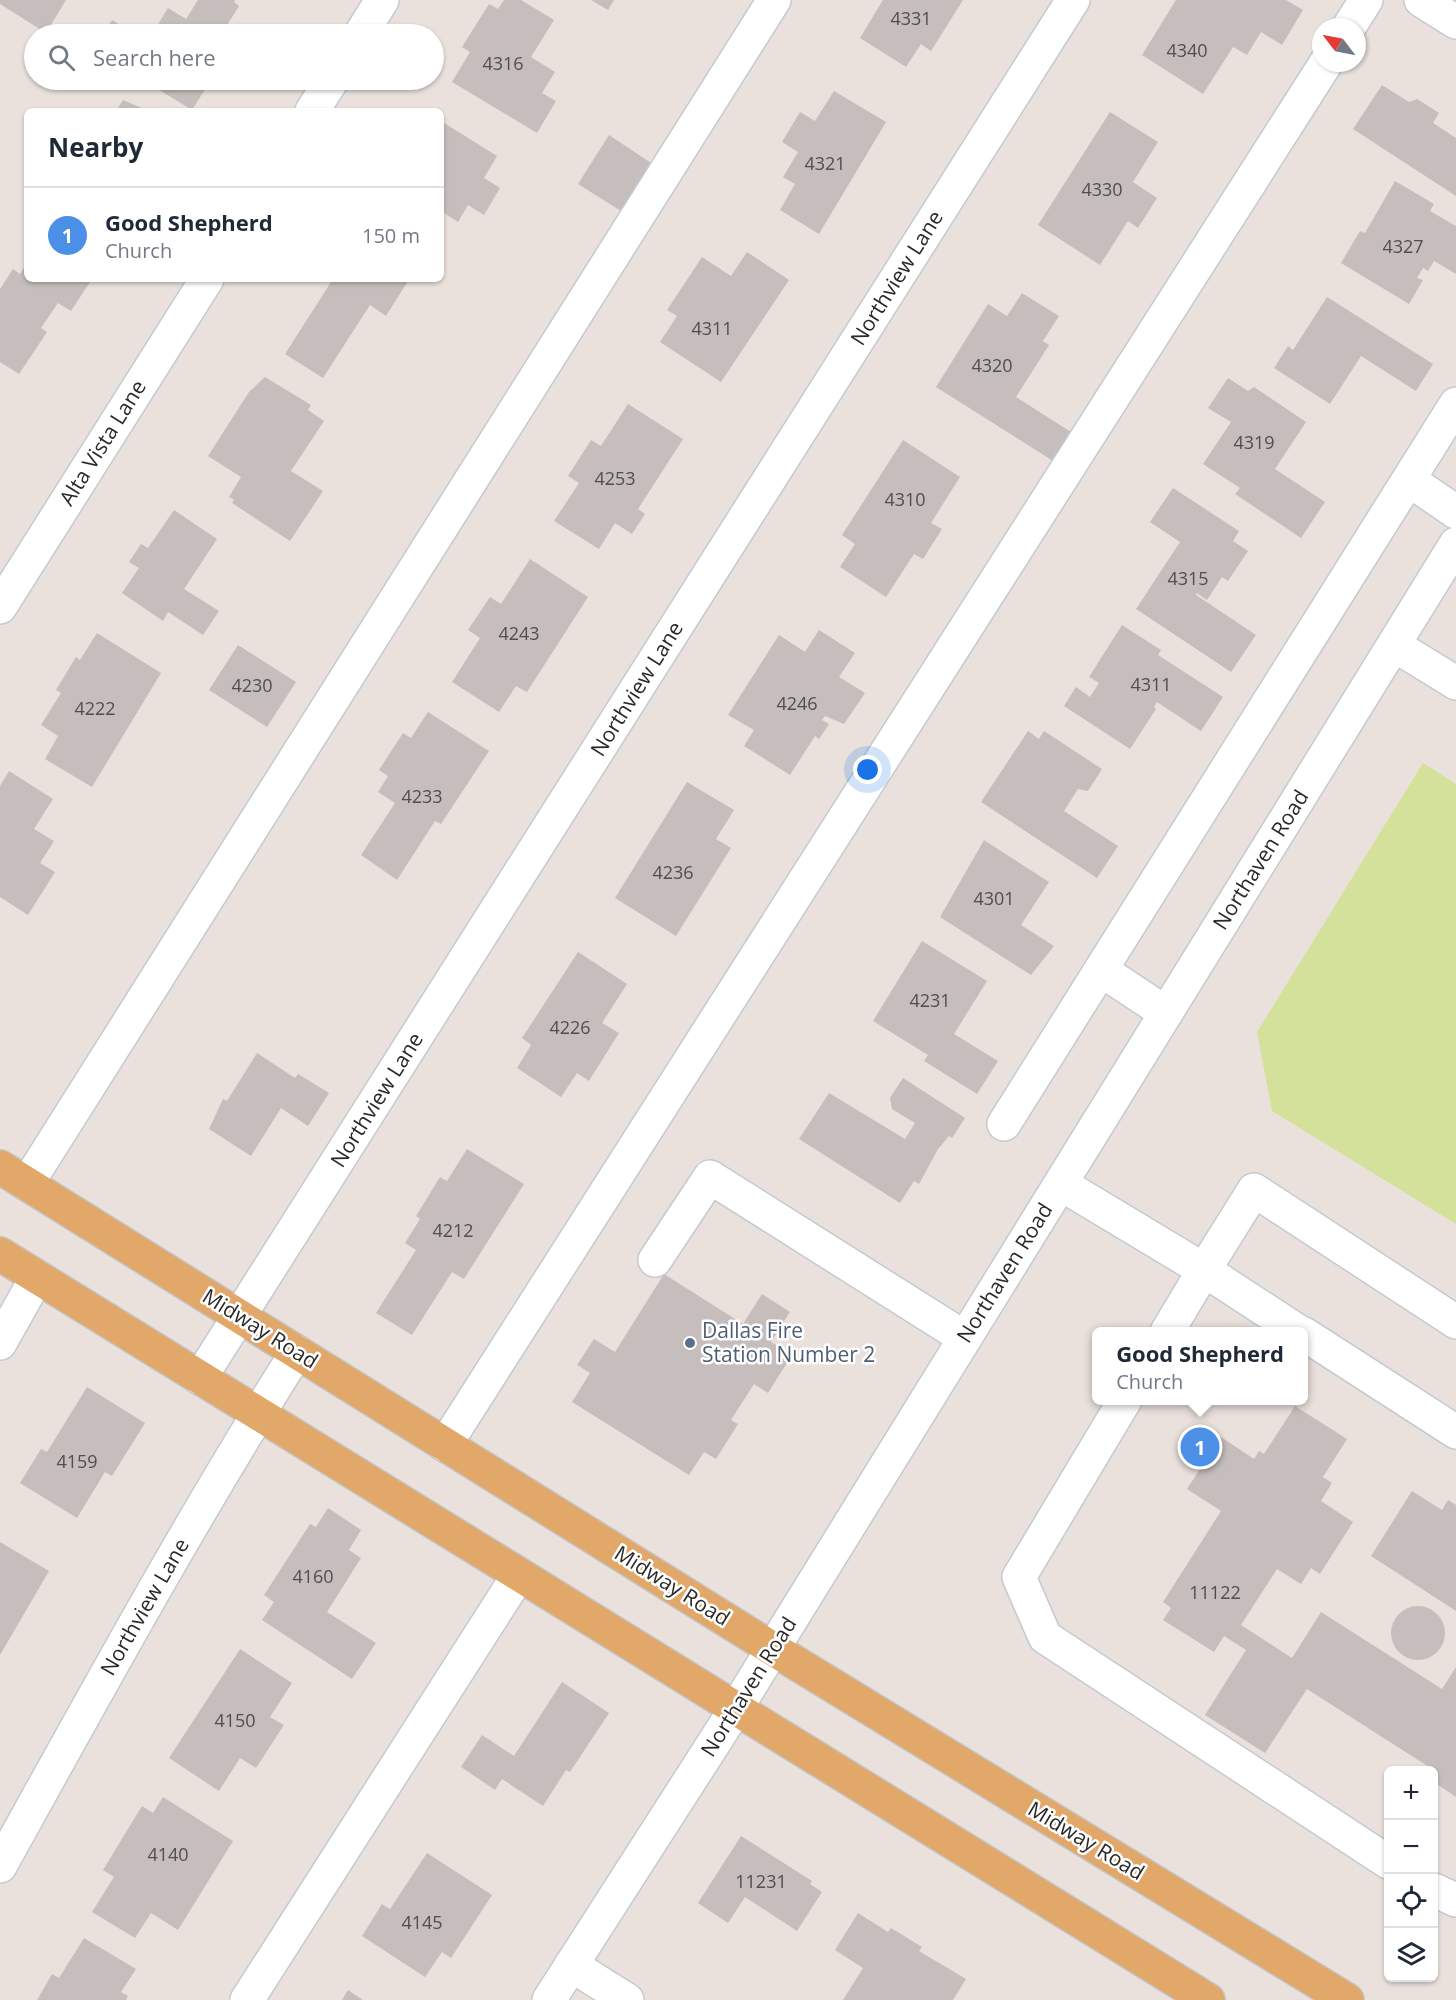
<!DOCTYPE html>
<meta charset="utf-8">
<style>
:root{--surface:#fff;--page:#f6f6f7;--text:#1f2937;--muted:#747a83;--line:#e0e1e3;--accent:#4c8fe7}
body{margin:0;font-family:"Open Sans",sans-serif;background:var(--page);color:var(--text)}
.controls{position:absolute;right:18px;bottom:18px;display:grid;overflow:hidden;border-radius:9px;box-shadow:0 2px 4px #0004}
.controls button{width:54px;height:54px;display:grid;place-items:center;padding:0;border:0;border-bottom:2px solid var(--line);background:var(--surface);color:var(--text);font:30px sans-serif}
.compass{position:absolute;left:1312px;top:18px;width:54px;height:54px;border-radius:50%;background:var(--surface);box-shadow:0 2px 4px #0004;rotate:302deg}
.you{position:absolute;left:868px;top:770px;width:21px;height:21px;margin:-15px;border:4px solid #fff;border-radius:50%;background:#1a73e8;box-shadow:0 0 0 9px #1a73e833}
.badge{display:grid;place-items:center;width:39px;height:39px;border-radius:50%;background:var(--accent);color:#fff;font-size:20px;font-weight:700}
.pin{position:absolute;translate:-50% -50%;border:3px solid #fff;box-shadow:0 2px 6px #0006}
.popup{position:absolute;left:1092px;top:1327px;width:216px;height:78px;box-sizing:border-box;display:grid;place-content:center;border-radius:9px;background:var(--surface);filter:drop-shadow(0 2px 4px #0005);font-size:20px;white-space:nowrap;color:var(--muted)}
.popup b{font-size:22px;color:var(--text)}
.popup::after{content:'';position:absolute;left:50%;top:100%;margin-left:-12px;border:12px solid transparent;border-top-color:var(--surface)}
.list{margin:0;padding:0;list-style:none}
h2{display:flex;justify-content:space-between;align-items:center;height:78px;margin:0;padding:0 24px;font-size:26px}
h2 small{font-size:20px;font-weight:400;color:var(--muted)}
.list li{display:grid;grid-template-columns:39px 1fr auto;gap:18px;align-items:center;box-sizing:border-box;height:96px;padding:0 24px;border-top:2px solid var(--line)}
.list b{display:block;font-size:22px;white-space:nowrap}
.list p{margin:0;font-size:20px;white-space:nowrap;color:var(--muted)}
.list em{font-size:20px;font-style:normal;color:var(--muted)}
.icon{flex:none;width:33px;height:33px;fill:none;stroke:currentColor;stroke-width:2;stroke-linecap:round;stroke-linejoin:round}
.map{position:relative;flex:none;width:1456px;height:2000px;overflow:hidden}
.search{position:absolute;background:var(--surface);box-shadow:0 2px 4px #0004;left:24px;top:24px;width:420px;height:66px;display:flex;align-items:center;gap:15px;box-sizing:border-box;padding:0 21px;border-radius:33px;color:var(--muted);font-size:22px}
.panel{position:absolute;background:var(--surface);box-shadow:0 2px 4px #0004;left:24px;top:108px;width:420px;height:174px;border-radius:9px}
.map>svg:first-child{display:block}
.pitch{fill:#d4e19b}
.building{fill:#c5bebc}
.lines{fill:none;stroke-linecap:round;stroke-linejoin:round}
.minor-casing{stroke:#c4cad1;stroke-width:36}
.major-casing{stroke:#c3c3c3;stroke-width:36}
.minor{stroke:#fff;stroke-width:33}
.major{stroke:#e1a869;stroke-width:33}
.service-dot{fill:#5c6f8a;stroke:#fff;stroke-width:2}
.labels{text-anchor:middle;stroke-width:5;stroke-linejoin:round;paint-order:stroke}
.number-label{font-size:18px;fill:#504e4e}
.street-label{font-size:21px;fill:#292929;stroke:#fff}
.service-label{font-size:21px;fill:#4e5e75;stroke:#fff;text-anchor:start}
</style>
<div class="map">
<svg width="1456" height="2000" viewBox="0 0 1456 2000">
<rect width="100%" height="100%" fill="#eae1dc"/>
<!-- pitch -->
<polygon class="pitch" points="1423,763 1456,784 1456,1224 1272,1111 1257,1032"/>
<!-- building -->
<g class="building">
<polygon points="0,0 66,0 46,33 0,4"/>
<polygon points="198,0 235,0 234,2 239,6 224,30 232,34 152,34 168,8 186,19"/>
<polygon points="504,0 521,0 554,20 531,57 555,72 542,93 556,101 537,133 452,82 470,52 462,47 489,4 498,9"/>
<polygon points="591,0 614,0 608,10"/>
<polygon points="883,0 963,0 931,51 921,44 906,67 860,38"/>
<polygon points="1176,0 1286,0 1303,10 1282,45 1261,32 1247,55 1233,47 1203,94 1142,55"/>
<polygon points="112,20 135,34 103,34"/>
<polygon points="143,80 211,80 192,110"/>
<polygon points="1382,85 1409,102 1417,99 1439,113 1433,123 1456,138 1456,196 1353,129"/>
<polygon points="834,91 886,122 819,234 780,210 795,184 783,177 798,152 782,142 800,112 815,121"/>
<polygon points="123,100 149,111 116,111"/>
<polygon points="1110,112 1158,142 1133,182 1157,198 1138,228 1128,221 1100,265 1038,225"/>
<polygon points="441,121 497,156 484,178 500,188 484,215 468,205 458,222 441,211"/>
<polygon points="609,135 651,163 621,211 578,184"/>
<polygon points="1395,181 1434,204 1430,211 1456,226 1456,274 1434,261 1428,271 1423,268 1417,278 1423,280 1409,304 1341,263 1360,231 1365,233"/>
<polygon points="747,252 789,280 721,382 660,342 677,316 667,310 702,257 731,276"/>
<polygon points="27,263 27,279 92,279 71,311 58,303 41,328 47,332 19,374 0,362 0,289 13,269 20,274"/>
<polygon points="333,279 408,281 386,316 370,305 323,378 285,354"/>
<polygon points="1022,293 1059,316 1043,341 1049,345 1016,397 1071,432 1053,461 936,387 988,304 1007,316"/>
<polygon points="1327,297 1433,364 1416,391 1361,356 1330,404 1274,368 1288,346 1293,350"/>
<polygon points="265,377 311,405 308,410 324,421 291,471 323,491 290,541 232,503 234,500 229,497 241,477 208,456 249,392"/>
<polygon points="1228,378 1248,391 1254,387 1306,422 1275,469 1325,502 1301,538 1235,494 1240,488 1203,464 1231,422 1208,408"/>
<polygon points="628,404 683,439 638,509 645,514 632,534 615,523 599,549 554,521 579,483 568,476 591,440 601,446"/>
<polygon points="903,440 960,477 931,523 942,529 923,559 914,554 886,597 840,567 855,544 842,535"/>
<polygon points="1173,488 1239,531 1233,541 1248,551 1228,581 1222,577 1207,600 1197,593 1196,595 1256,635 1231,672 1136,609 1180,542 1150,522"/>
<polygon points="174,510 217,539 184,589 219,611 203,635 168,612 163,621 122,593 139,568 129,562 141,544 148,548"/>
<polygon points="530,559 588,597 527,692 516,686 499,712 452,682 480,638 468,630 490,597 501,604"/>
<polygon points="1122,625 1161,650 1158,655 1223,697 1201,731 1157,702 1154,707 1156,709 1130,749 1064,706 1076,687 1090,697 1099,683 1089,677"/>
<polygon points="819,630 855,653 839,677 865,693 844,724 825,716 822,720 829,724 819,739 815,736 790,775 744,746 754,730 728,715 779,635 805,652"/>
<polygon points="97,633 161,673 92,787 45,759 58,736 41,725 61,693 56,690 76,657 80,660"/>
<polygon points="238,645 296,682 267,727 209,690"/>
<polygon points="428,712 489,751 441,824 435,821 397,880 361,855 395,803 378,792 388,776 379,770 403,733 411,738"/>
<polygon points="1028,731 1039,739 1044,731 1102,769 1088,791 1078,789 1064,811 1118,846 1097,878 981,802"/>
<polygon points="9,771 53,799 34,829 54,841 40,863 55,872 28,915 0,897 0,786"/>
<polygon points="687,782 734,810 716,839 731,848 676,936 615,898"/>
<polygon points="984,840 1049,882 1021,925 1054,946 1031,975 940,917"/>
<polygon points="922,941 987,981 954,1034 998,1061 977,1094 924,1061 928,1055 873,1021"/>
<polygon points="578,952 627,984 602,1023 619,1033 589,1081 577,1073 561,1097 517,1068 531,1045 522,1038"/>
<polygon points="257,1053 295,1078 298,1074 329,1093 308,1126 281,1108 251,1156 209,1129 223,1099 227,1101"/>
<polygon points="903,1078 965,1118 952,1138 949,1136 938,1149 919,1184 914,1181 900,1203 799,1139 829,1093 905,1139 915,1123 892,1109 890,1098"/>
<polygon points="467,1149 524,1184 464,1279 452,1272 412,1335 376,1313 416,1250 405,1243 420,1219 416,1216 440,1177 447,1181"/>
<polygon points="664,1274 743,1324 762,1294 790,1312 771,1342 792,1355 768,1393 754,1384 731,1420 738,1424 716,1459 704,1452 689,1475 572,1402 590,1373 577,1365 594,1339 615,1352"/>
<polygon points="87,1387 145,1423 112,1476 105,1472 77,1518 20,1483 41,1449 47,1452"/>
<polygon points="1295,1406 1347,1439 1323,1477 1332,1483 1321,1501 1353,1522 1320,1574 1311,1568 1301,1584 1277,1569 1241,1625 1292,1658 1321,1612 1442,1689 1456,1667 1456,1797 1434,1782 1434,1770 1426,1770 1429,1767 1307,1689 1265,1753 1205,1715 1246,1650 1224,1636 1214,1652 1163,1620 1171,1608 1163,1602 1221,1511 1187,1489 1221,1437 1254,1459 1259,1451 1264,1454"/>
<polygon points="1412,1491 1442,1510 1448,1500 1456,1505 1456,1611 1371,1556"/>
<polygon points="328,1508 361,1530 349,1550 361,1558 327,1612 376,1643 352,1679 262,1620 274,1602 264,1595 310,1524 316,1527"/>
<polygon points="0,1542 49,1571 0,1655"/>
<circle cx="1418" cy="1633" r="27"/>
<polygon points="240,1649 292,1683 270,1717 284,1725 256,1768 240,1758 219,1791 169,1758"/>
<polygon points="562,1682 609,1713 570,1772 566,1770 543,1806 502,1779 495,1790 461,1767 482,1735 514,1756"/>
<polygon points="163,1797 233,1841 178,1930 151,1913 135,1938 92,1912 114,1877 103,1870 142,1806 153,1813"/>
<polygon points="741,1836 812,1881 810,1884 822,1892 797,1931 745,1897 728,1923 698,1903"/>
<polygon points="427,1853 492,1895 451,1958 442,1952 425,1977 362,1936 382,1904 390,1909"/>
<polygon points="858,1913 888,1932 891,1928 922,1947 919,1951 966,1979 953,2000 843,2000 863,1968 835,1950"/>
<polygon points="84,1938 136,1969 121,1992 128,1996 126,2000 37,2000 52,1974 59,1978"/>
<polygon points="348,1990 363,2000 342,2000"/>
</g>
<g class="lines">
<!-- minor casing -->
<g class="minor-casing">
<g id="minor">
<polyline points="1421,0 1456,22"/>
<polyline points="1349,27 1366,0"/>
<polyline points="361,34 382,0"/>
<polyline points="312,111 332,80"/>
<polyline points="1409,480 1456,512"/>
<polyline points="0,607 207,279"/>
<polyline points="1394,645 1456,683"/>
<polyline points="1101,970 1166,1013"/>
<polyline points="1004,1124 1456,404"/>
<polyline points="27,1184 774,0"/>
<polyline points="1061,1184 1204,1270 1167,1332"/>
<polyline points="655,1260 710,1177 965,1338"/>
<polyline points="1299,1332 1204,1270 1254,1190 1456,1322"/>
<polyline points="1304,1334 1456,1432"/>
<polyline points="0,1343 37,1277"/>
<polyline points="200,1378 1073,0"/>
<polyline points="1125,1400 1019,1577 1045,1637 1388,1862"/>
<polyline points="445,1445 1326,63"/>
<path d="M0,1866c96,-173 191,-347 297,-514"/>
<polyline points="1434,1890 1456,1900"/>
<polyline points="571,1965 627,2000"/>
<polyline points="247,2000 518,1576"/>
<polyline points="549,2000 735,1710 1456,544"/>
</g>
</g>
<!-- major casing -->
<g class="major-casing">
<g id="major">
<polyline points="0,1167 773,1649 1347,2000"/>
<polyline points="0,1254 1208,2000"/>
</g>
</g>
<!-- minor -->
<use href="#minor" class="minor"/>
<!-- major -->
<use href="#major" class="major"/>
</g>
<!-- markers -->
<circle class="service-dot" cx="690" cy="1343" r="6"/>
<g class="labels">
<!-- number labels -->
<g class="number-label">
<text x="911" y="25">4331</text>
<text x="1187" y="57">4340</text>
<text x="503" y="70">4316</text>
<text x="825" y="170">4321</text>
<text x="1102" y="196">4330</text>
<text x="1403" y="253">4327</text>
<text x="712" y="335">4311</text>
<text x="992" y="372">4320</text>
<text x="1254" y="449">4319</text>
<text x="615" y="485">4253</text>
<text x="905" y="506">4310</text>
<text x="1188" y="585">4315</text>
<text x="519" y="640">4243</text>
<text x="1151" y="691">4311</text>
<text x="252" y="692">4230</text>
<text x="797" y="710">4246</text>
<text x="95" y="715">4222</text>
<text x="422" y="803">4233</text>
<text x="673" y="879">4236</text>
<text x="994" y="905">4301</text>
<text x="930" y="1007">4231</text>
<text x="570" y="1034">4226</text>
<text x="453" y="1237">4212</text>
<text x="77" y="1468">4159</text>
<text x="313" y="1583">4160</text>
<text x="1215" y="1599">11122</text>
<text x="235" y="1727">4150</text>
<text x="168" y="1861">4140</text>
<text x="761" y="1888">11231</text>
<text x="422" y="1929">4145</text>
</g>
<!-- street labels -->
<g class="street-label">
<text transform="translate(897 278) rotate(-58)" y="7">Northview Lane</text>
<text transform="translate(103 443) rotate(-58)" y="7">Alta Vista Lane</text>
<text transform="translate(637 689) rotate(-58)" y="7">Northview Lane</text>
<text transform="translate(1261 860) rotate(-58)" y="7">Northaven Road</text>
<text transform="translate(377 1100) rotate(-58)" y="7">Northview Lane</text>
<text transform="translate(1005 1273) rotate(-58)" y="7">Northaven Road</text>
<text transform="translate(260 1329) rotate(32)" y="7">Midway Road</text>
<text transform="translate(672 1586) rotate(32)" y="7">Midway Road</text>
<text transform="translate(145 1607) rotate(-60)" y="7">Northview Lane</text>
<text transform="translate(749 1687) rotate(-58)" y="7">Northaven Road</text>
<text transform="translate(1086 1841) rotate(31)" y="7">Midway Road</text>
</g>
<!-- service labels -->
<g class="service-label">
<text x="702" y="1338">Dallas Fire<tspan x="702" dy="24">Station Number 2</tspan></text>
</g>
</g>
</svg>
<div class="controls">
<button>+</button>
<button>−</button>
<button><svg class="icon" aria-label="locate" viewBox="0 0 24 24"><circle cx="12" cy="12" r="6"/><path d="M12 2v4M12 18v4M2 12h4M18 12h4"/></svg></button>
<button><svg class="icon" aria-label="layers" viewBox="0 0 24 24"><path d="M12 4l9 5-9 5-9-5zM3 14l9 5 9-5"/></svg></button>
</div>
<svg class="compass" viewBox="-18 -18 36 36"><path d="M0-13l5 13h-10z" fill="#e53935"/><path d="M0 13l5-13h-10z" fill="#747a83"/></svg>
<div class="you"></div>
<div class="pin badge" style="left:1200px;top:1447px">1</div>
<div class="popup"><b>Good Shepherd</b>Church</div>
<div class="search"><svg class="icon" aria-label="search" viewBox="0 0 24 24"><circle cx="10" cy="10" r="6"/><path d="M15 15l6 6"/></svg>Search here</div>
<section class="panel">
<h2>Nearby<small></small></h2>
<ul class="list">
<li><span class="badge">1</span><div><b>Good Shepherd</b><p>Church</p></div><em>150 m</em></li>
</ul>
</section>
</div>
